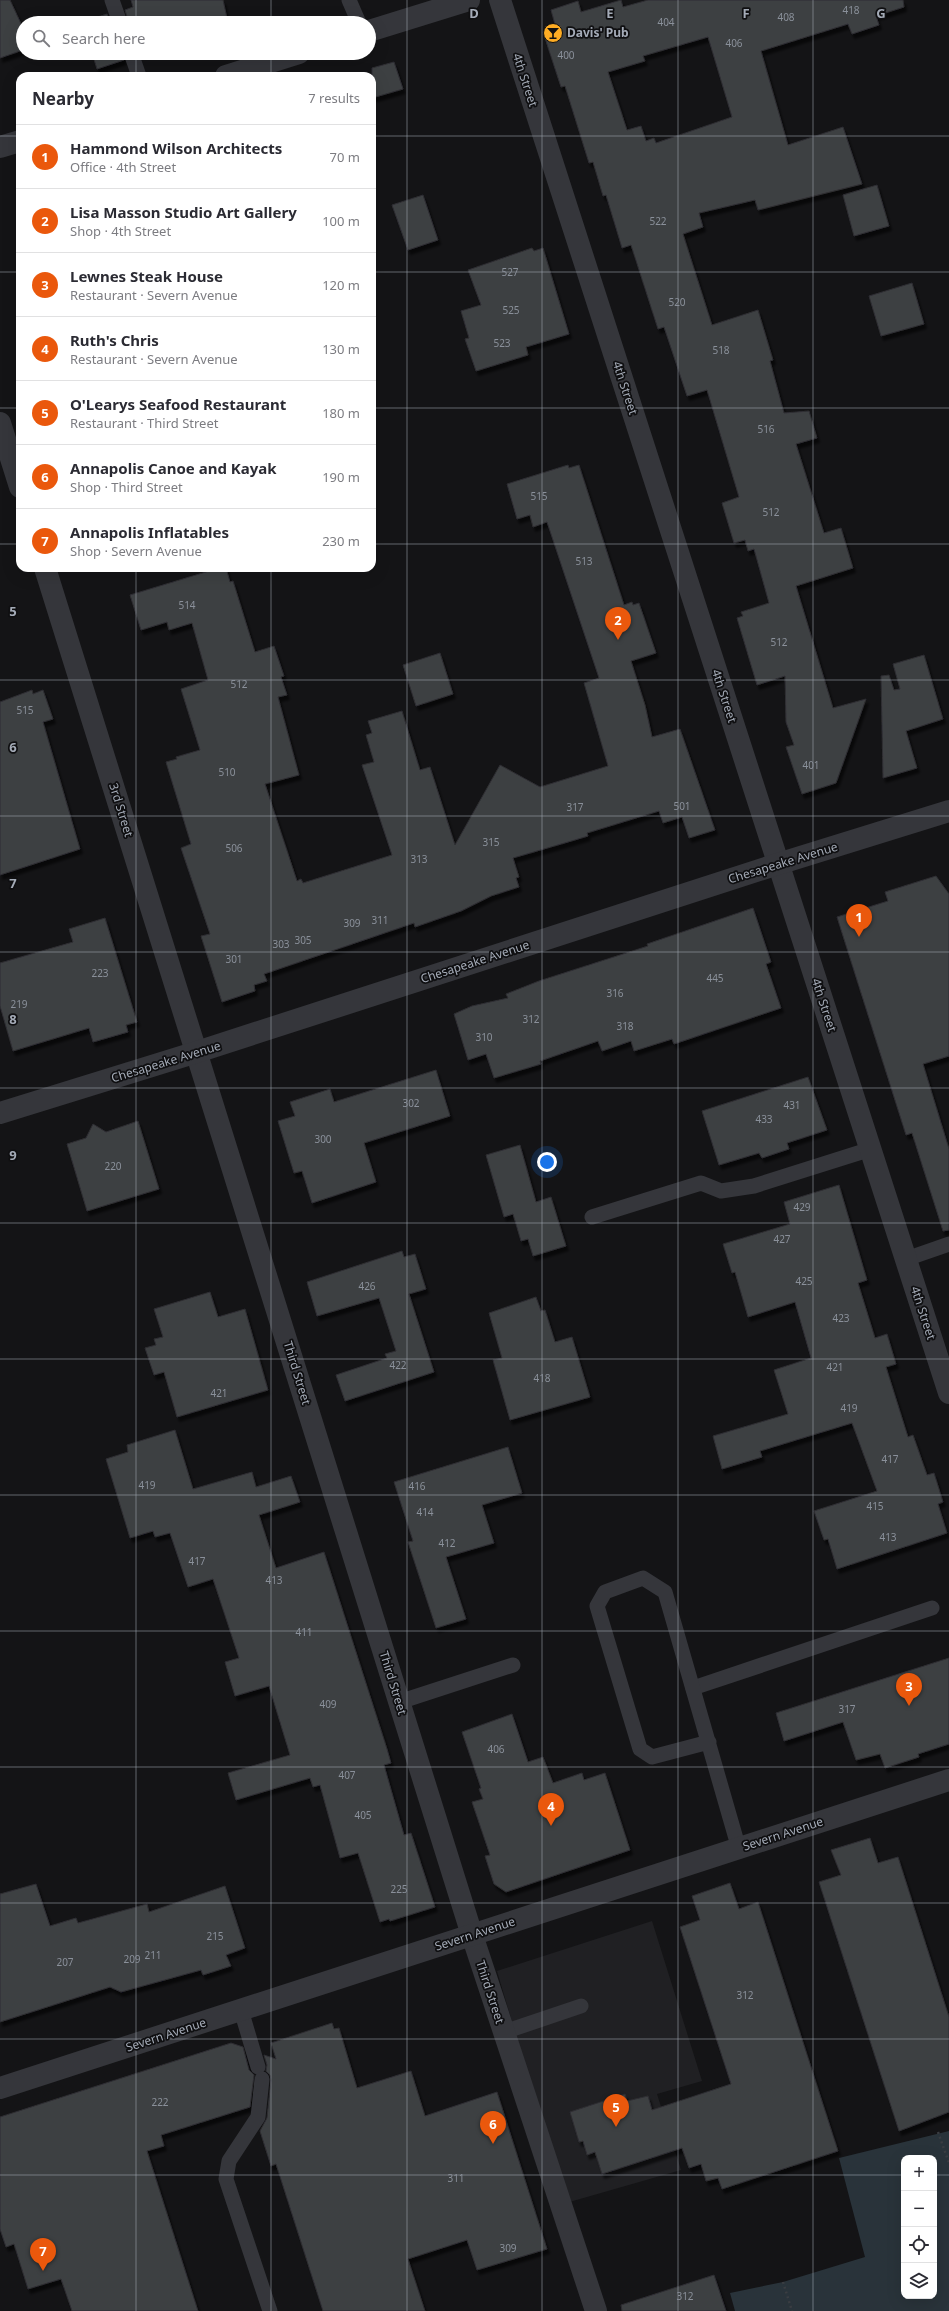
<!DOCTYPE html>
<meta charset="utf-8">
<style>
:root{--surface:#fff;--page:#f7f7f7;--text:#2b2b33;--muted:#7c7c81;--line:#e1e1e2;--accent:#ea580c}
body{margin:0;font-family:"Noto Sans",sans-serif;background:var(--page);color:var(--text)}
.controls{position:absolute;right:12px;bottom:12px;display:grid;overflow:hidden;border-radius:8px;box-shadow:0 4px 16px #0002}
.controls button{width:36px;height:36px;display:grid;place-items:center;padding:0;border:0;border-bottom:1px solid var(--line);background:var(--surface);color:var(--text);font:20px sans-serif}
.you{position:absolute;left:547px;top:1162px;width:14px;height:14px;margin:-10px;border:3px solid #fff;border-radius:50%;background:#1a73e8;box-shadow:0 0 0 6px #1a73e833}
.badge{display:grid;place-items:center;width:26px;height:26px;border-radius:50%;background:var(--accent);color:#fff;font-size:13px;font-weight:700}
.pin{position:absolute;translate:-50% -33px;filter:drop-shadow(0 1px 2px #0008)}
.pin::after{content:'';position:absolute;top:21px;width:14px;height:12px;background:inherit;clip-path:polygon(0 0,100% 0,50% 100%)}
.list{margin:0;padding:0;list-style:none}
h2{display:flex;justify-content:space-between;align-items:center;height:52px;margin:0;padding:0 16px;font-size:17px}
h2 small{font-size:13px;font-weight:400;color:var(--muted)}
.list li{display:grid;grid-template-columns:26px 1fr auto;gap:12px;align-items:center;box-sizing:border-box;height:64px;padding:0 16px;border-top:1px solid var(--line)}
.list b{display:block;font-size:15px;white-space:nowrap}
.list p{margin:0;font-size:13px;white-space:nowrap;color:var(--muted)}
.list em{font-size:13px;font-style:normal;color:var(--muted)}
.icon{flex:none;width:22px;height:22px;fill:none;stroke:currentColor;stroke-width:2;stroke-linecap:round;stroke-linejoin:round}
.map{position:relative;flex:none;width:949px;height:2311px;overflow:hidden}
.search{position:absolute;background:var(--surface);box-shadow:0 4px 16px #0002;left:16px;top:16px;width:360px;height:44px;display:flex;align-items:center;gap:10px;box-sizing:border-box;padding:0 14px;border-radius:22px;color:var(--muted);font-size:15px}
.panel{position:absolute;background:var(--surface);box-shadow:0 4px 16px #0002;left:16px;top:72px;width:360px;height:500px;border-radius:12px}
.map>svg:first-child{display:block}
.built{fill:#202023}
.water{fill:#29333a;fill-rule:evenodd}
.building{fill:#3e3f43;stroke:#2e2e32;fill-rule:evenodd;filter:url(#shadow)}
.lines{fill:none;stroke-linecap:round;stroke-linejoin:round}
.path{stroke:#3a3d42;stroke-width:2.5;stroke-dasharray:2 3;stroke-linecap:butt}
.lane{stroke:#35363b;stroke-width:15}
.street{stroke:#35363b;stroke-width:22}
.grid{fill:none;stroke:#a4abb7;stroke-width:1;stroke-opacity:0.55}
.labels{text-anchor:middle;stroke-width:3.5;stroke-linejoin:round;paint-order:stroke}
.number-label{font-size:10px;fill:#8a909a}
.poi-label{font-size:12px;font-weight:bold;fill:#a4abb7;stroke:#0f0f11;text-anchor:start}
.street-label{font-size:12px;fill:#a4abb7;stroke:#0f0f11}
.grid-label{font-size:13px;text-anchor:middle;font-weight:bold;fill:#a4abb7;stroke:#0f0f11;stroke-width:3.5;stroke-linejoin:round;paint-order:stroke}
</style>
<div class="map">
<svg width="949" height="2311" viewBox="0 0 949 2311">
<defs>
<filter id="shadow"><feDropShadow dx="2.5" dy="4.5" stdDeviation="1" flood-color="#0009"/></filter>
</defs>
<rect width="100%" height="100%" fill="#141416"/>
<!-- built -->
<polygon class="built" points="652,1921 702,2081 657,2094 681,2170 566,2203 497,1971"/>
<!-- water -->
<path class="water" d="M949,2131v180h-214l-5,-18 53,-11 82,-25 -26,-99zM904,2158h30v138h-30z"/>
<!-- building -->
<g class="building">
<polygon points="0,0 10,0 23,28 23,50 0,58"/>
<polygon points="131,0 223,0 228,23 129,23 125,10 133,7"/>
<path d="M621,0l2,7 25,-7h255l1,7 -28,9 3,9 -27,9 -4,-10 -87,27 27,94 55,-18 19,57 -104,26 -3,-10 -56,13 4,14 -20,7 29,91 46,-15 15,50 -3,1 14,52 25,-2 8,27 -21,6 28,89 17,-5 12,40 -57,18 37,122 33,-9 -30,84 -34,11 -16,-47 8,-2 -8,-23 -1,-46 -28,9 -20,-67 6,-2 -2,-4 28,-9 -15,-54 -6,2 -3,-11 -11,3 -12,-40 17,-6 -32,-107 -20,6 -23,-69 -6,2 -27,-84 -9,3 -16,-53 -3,1 -10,-34 -4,1 -24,-77 -4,1 -18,-55 13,-4 -5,-18 27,-9 3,11zM708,37l24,80 -76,26 -2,-5 -8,3 -5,-15 -14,4 -19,-58 37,-11 -2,-5z"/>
<polygon points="107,14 110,23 82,22"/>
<polygon points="92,53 122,53 124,60 97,69"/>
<polygon points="394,62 403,89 372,98 372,68"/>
<polygon points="877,185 889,226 854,236 843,195"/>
<polygon points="423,195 438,240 408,250 392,205"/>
<polygon points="532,248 534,251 543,248 569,334 526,347 528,355 476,371 465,339 469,338 461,311 481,305 468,270"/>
<polygon points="912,283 924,324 881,336 869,296"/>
<polygon points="568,465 569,468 579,465 624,605 632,602 633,605 639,603 656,653 631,661 645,705 652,737 680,729 715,830 689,838 682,817 663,823 659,811 587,833 588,836 568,842 513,858 519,877 516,878 519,887 491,896 461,911 415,927 414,923 264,974 267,981 254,985 255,991 222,1002 201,936 210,934 181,848 191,844 166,762 177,759 176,757 200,750 181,689 208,680 192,623 169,630 167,622 141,630 130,595 219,568 226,568 230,582 233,581 255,652 274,646 284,676 281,677 287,695 278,697 299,775 265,784 297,881 301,879 303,883 392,855 362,765 374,762 366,735 372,733 368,721 402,711 420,770 430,767 455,845 500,765 540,787 608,766 584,683 599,678 547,522 533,527 530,515 517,519 507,484"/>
<polygon points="440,653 453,694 416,706 403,665"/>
<polygon points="924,655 943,719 906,731 917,768 883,778 881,676 889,675 894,690 900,689 893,664"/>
<polygon points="32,690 33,694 43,690 53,719 43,722 80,849 0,875 0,702"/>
<polygon points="936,876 949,894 949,1056 923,1064 949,1149 949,1230 943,1231 912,1133 906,1135 837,917 888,901 885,892"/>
<polygon points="753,908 771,962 766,964 781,1008 674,1044 672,1039 634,1051 631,1041 602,1051 598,1041 540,1061 541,1064 494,1078 486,1054 468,1060 454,1014 472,1006 508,998 506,994 539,981 648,946 647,944"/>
<polygon points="105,918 137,1022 126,1025 128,1032 93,1042 89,1028 13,1051 0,1006 0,963 73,942 69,929"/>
<polygon points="436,1070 450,1116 364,1143 376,1182 312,1203 302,1171 294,1173 278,1121 295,1116 290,1102 330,1089 334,1102"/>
<polygon points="808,1077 827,1130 787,1143 789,1149 762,1158 759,1153 719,1165 702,1111"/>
<polygon points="138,1121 159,1189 87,1211 67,1144 86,1138 93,1124 106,1132"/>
<polygon points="520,1145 536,1202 551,1197 566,1246 533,1256 528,1239 521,1241 513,1214 504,1217 486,1155"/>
<polygon points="839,1185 867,1280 858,1283 875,1338 887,1334 896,1364 886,1367 908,1437 913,1435 927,1475 934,1473 943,1502 938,1504 947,1533 837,1569 828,1539 824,1540 814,1511 877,1491 852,1423 760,1451 762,1457 722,1469 713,1436 788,1414 774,1370 811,1358 795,1302 748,1317 735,1272 732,1273 723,1244 790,1224 784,1202"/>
<polygon points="402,1251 404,1257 415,1254 426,1289 409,1294 434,1372 345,1401 336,1375 387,1358 385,1354 396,1351 379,1298 317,1316 307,1282"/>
<polygon points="210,1292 218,1317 245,1309 268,1390 177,1417 164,1372 154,1375 145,1348 156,1345 154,1339 163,1337 154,1309"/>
<polygon points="536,1297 541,1311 545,1310 555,1342 572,1337 590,1397 510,1420 493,1360 502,1358 489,1313"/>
<polygon points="175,1430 193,1489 252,1472 256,1487 291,1476 300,1502 259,1515 276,1568 324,1552 387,1749 391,1763 384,1765 404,1835 411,1833 435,1907 390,1921 389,1919 380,1922 358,1853 340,1858 320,1785 313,1787 310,1778 236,1800 228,1773 290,1755 269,1686 235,1696 225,1662 239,1658 213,1579 188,1587 170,1533 155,1537 153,1531 130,1538 106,1459 128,1452 127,1445"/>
<polygon points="508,1447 522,1493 482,1505 494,1543 446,1557 466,1619 436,1628 408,1542 413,1541 394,1482"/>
<polygon points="949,1658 949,1744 918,1754 919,1757 885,1768 880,1754 856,1760 843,1722 784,1741 776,1713"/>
<polygon points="512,1714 528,1762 543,1757 553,1783 582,1773 584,1780 605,1773 630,1850 506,1892 494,1884 485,1856 490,1855 472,1802 483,1799 479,1789 481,1788 462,1732"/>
<polygon points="870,1838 878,1863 898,1857 949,2017 949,2112 899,2131 819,1882 841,1875 831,1850"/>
<polygon points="730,1883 739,1909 758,1902 838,2151 722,2189 718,2178 706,2181 701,2164 689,2168 682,2148 602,2174 595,2152 587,2155 583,2141 579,2142 570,2112 625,2094 627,2101 648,2096 652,2110 731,2084 680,1927 700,1920 692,1896"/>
<polygon points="36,1884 50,1926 76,1918 78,1923 147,1904 149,1912 225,1886 245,1948 226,1955 231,1966 203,1975 201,1970 121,1992 110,1987 0,2022 0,1894"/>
<polygon points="332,2023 334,2029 339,2028 357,2088 411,2071 425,2116 497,2092 547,2249 477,2270 467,2240 408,2259 425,2311 323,2311 276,2164 271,2166 260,2131 267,2118 271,2080 270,2075 266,2071 267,2065 264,2055 276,2059 271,2043"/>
<polygon points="231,2043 243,2047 249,2070 254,2075 250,2107 161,2135 164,2146 147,2151 198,2311 72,2311 61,2279 28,2289 14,2244 6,2247 0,2229 0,2117"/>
<polygon points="714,2275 726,2311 622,2311 621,2305"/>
</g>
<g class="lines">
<!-- path -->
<g class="path">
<polyline points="938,2132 949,2163"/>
<polyline points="783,2282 792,2311"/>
</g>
<!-- lane -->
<g class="lane">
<polyline points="112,0 120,23"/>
<polyline points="349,0 359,23"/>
<polyline points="131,53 139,76"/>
<polyline points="592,1217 701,1183 721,1191 754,1186 871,1149"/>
<polyline points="906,1259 949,1244"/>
<polyline points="693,1688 932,1608"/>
<polyline points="399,1702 513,1665"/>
<polyline points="709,1742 652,1757 640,1749 597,1606 605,1592 643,1578 665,1592 739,1849"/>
<polyline points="241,2010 258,2067"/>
<polyline points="504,2032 581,2006"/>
<polyline points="262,2079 258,2117 229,2161 226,2179 270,2311"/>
</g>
<!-- street -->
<g class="street">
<polyline points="500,0 949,1393"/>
<polyline points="369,31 469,0"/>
<polyline points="226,76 299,53"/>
<polyline points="0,147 20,141"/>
<polyline points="0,423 20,487"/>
<polyline points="45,568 472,1935 596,2311"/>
<polyline points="0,1113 197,1052 778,864 949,811"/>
<polyline points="0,2088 949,1780"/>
</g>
</g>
<!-- grid -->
<path class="grid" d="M136,0v23M271,0v23M407,0v2311M542,0v2311M678,0v2311M813,0v2311M136,53v23M271,53v23M0,136h20M372,136h577M0,272h20M372,272h577M0,408h20M372,408h577M0,544h20M372,544h577M136,568v1743M271,568v1743M0,680h949M0,816h949M0,952h949M0,1088h949M0,1223h949M0,1359h949M0,1495h949M0,1631h949M0,1767h949M0,1903h949M0,2039h949M0,2175h904M934,2175h15"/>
<!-- icons -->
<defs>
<g id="bar-disc" transform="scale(1)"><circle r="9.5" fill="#feac23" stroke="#0f0f11"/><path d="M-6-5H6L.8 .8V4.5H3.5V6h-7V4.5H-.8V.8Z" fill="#111"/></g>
</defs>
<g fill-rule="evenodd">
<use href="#bar-disc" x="553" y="33"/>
</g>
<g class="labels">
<!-- number labels -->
<g class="number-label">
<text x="851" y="14">418</text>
<text x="786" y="21">408</text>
<text x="666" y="26">404</text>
<text x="734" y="47">406</text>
<text x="566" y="59">400</text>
<text x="658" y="225">522</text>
<text x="510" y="276">527</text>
<text x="677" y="306">520</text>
<text x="511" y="314">525</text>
<text x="502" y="347">523</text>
<text x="721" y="354">518</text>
<text x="766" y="433">516</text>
<text x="539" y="500">515</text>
<text x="771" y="516">512</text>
<text x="584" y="565">513</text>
<text x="187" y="609">514</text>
<text x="779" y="646">512</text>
<text x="239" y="688">512</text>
<text x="25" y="714">515</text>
<text x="811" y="769">401</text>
<text x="227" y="776">510</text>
<text x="682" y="810">501</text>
<text x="575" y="811">317</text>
<text x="491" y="846">315</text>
<text x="234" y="852">506</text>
<text x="419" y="863">313</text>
<text x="380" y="924">311</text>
<text x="352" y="927">309</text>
<text x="303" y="944">305</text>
<text x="281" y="948">303</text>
<text x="234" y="963">301</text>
<text x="100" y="977">223</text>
<text x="715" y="982">445</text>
<text x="615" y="997">316</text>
<text x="19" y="1008">219</text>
<text x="531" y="1023">312</text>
<text x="625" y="1030">318</text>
<text x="484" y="1041">310</text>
<text x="411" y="1107">302</text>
<text x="792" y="1109">431</text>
<text x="764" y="1123">433</text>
<text x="323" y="1143">300</text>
<text x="113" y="1170">220</text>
<text x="802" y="1211">429</text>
<text x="782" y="1243">427</text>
<text x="804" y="1285">425</text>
<text x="367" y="1290">426</text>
<text x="841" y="1322">423</text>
<text x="398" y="1369">422</text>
<text x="835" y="1371">421</text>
<text x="542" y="1382">418</text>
<text x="219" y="1397">421</text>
<text x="849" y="1412">419</text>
<text x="890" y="1463">417</text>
<text x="147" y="1489">419</text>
<text x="417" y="1490">416</text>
<text x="875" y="1510">415</text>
<text x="425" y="1516">414</text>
<text x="888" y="1541">413</text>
<text x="447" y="1547">412</text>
<text x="197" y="1565">417</text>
<text x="274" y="1584">413</text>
<text x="304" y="1636">411</text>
<text x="328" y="1708">409</text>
<text x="847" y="1713">317</text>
<text x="496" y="1753">406</text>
<text x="347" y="1779">407</text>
<text x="363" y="1819">405</text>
<text x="399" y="1893">225</text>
<text x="215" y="1940">215</text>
<text x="153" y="1959">211</text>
<text x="132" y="1963">209</text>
<text x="65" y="1966">207</text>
<text x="745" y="1999">312</text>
<text x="160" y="2106">222</text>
<text x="456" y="2182">311</text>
<text x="508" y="2252">309</text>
<text x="685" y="2300">312</text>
</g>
<!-- poi labels -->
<g class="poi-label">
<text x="567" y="37">Davis' Pub</text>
</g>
<!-- street labels -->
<g class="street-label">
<text transform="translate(525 80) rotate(72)" y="4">4th Street</text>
<text transform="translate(625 388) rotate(72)" y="4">4th Street</text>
<text transform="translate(724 696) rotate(72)" y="4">4th Street</text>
<text transform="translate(121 810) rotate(73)" y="4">3rd Street</text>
<text transform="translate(783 863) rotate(-17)" y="4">Chesapeake Avenue</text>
<text transform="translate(475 962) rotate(-18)" y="4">Chesapeake Avenue</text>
<text transform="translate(824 1005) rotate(72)" y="4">4th Street</text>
<text transform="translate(166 1062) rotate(-17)" y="4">Chesapeake Avenue</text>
<text transform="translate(923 1313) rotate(72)" y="4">4th Street</text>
<text transform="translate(297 1373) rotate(73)" y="4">Third Street</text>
<text transform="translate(393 1683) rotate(73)" y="4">Third Street</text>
<text transform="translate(783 1834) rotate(-18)" y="4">Severn Avenue</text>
<text transform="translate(475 1934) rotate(-18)" y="4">Severn Avenue</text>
<text transform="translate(490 1992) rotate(72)" y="4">Third Street</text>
<text transform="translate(166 2035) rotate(-18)" y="4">Severn Avenue</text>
</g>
</g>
<g class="grid-label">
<text x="474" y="18">D</text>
<text x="610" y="18">E</text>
<text x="746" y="18">F</text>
<text x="881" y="18">G</text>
<text x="13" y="616">5</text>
<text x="13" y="752">6</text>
<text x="13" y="888">7</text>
<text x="13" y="1024">8</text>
<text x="13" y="1160">9</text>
</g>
</svg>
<div class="controls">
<button>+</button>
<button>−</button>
<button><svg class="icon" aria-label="locate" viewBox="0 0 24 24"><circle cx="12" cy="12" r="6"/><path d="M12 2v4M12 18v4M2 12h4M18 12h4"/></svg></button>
<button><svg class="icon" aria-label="layers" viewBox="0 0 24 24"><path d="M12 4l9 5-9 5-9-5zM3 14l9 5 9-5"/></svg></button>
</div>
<div class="you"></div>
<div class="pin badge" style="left:859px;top:937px">1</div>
<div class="pin badge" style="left:618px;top:640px">2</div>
<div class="pin badge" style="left:909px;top:1706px">3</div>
<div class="pin badge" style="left:551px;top:1826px">4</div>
<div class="pin badge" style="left:616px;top:2127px">5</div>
<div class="pin badge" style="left:493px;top:2144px">6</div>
<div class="pin badge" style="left:43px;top:2271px">7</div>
<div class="search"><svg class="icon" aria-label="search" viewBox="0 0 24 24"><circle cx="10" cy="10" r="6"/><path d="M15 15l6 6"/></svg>Search here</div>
<section class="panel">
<h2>Nearby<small>7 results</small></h2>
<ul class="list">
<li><span class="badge">1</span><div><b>Hammond Wilson Architects</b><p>Office · 4th Street</p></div><em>70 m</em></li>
<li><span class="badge">2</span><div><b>Lisa Masson Studio Art Gallery</b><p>Shop · 4th Street</p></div><em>100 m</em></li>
<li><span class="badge">3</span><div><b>Lewnes Steak House</b><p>Restaurant · Severn Avenue</p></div><em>120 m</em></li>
<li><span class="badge">4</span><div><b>Ruth's Chris</b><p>Restaurant · Severn Avenue</p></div><em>130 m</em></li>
<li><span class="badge">5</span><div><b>O'Learys Seafood Restaurant</b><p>Restaurant · Third Street</p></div><em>180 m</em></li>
<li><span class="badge">6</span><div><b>Annapolis Canoe and Kayak</b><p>Shop · Third Street</p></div><em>190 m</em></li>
<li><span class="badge">7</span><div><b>Annapolis Inflatables</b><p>Shop · Severn Avenue</p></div><em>230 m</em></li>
</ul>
</section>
</div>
